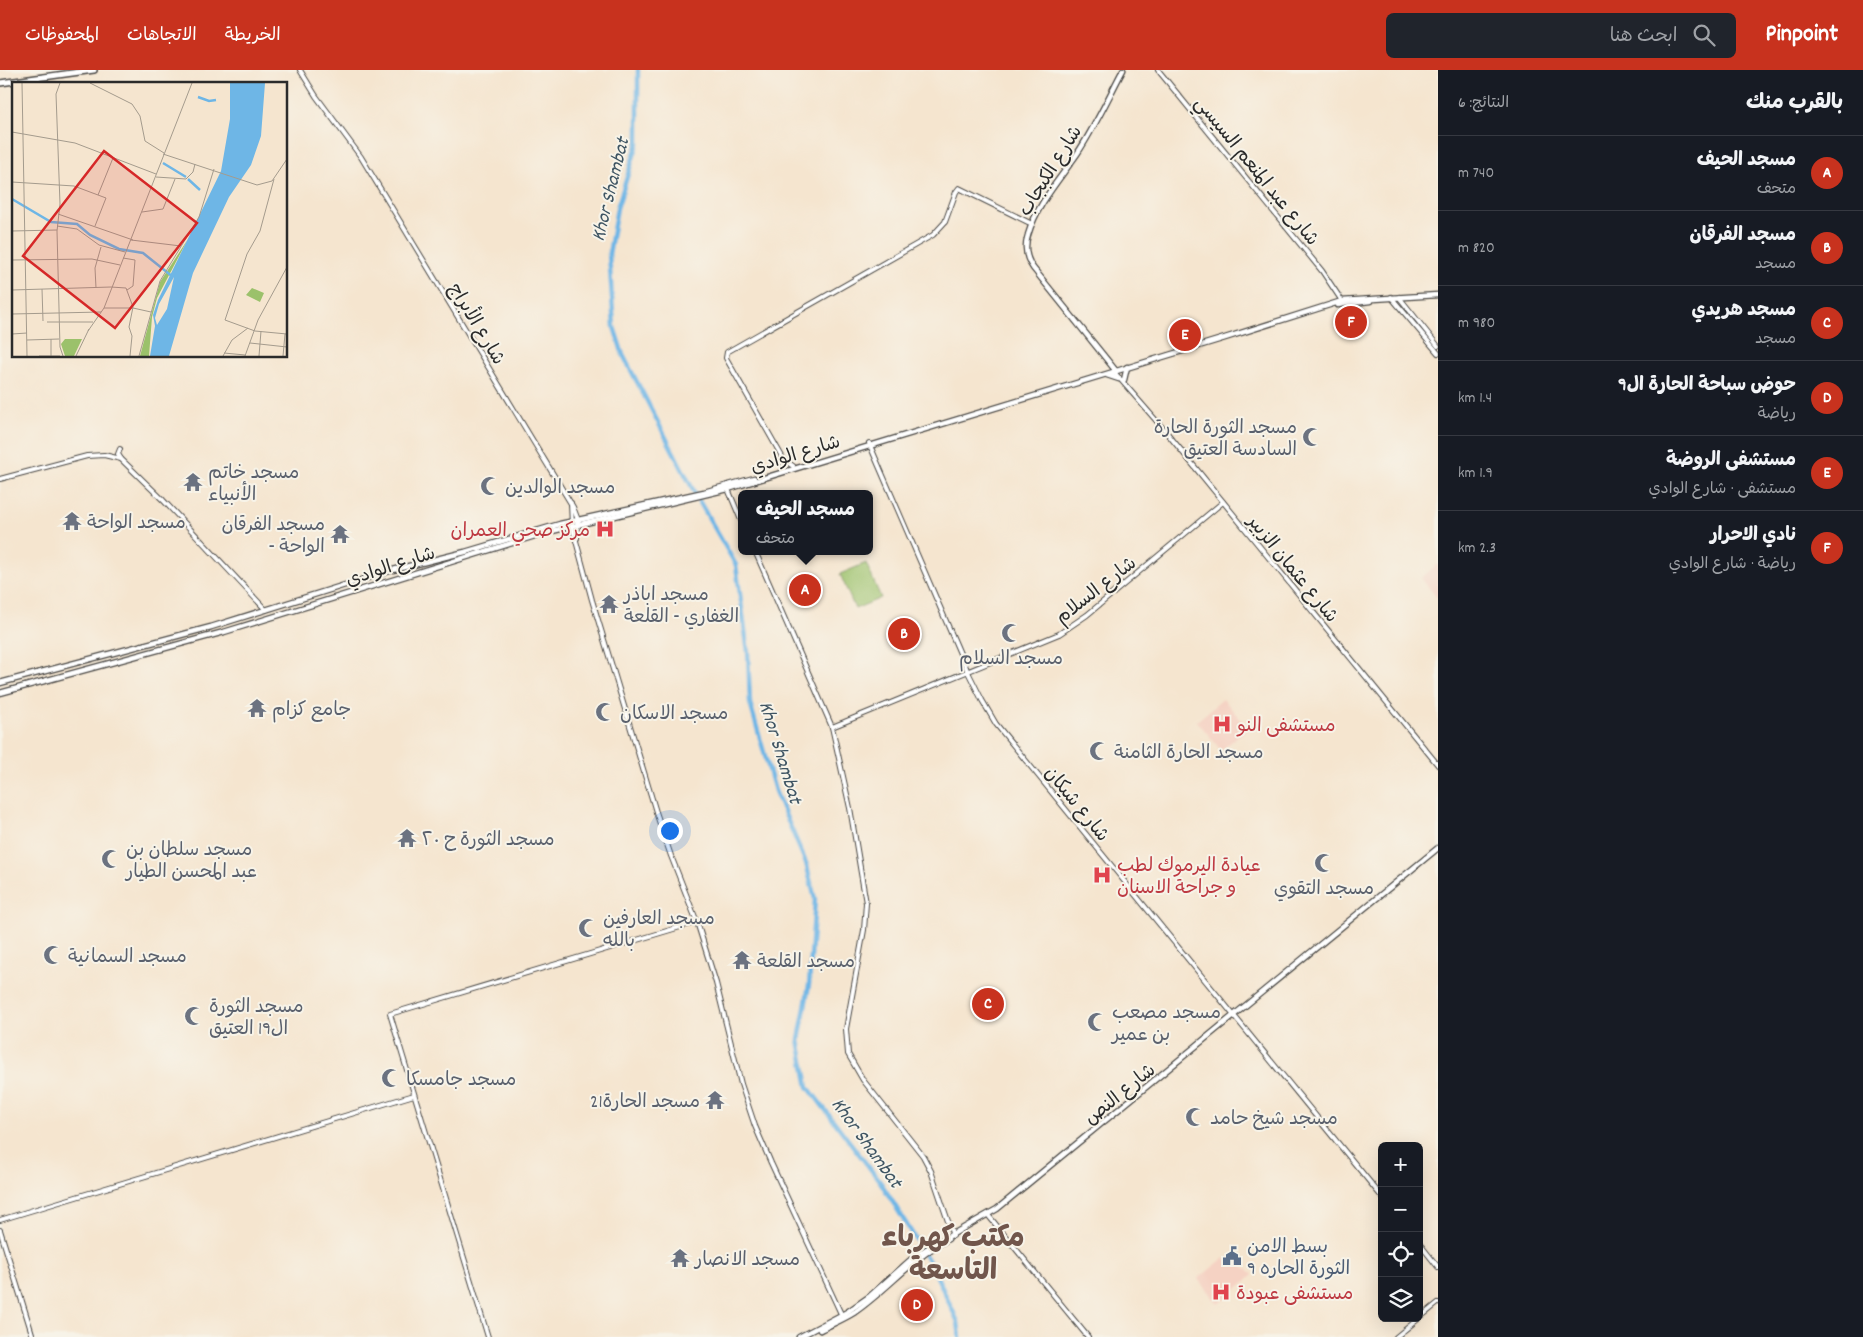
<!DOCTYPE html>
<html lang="ar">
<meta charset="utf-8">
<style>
:root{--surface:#171b24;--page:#20242c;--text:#f1f3f6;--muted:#9ea1a6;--line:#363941;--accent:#c8321e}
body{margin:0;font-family:Dekko,"Playpen Sans Arabic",sans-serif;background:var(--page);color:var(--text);direction:rtl}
.controls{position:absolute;right:15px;bottom:15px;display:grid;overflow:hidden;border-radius:8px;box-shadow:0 5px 20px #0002}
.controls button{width:45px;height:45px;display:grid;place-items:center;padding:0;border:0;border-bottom:1px solid var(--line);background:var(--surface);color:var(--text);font:25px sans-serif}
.you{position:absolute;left:669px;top:760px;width:18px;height:18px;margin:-12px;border:4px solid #fff;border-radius:50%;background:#1a73e8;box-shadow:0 0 0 8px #1a73e833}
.badge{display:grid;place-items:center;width:32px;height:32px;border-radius:50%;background:var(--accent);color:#fff;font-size:16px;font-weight:700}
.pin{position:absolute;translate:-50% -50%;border:2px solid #fff;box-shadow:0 1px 5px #0006}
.popup{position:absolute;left:738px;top:420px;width:135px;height:65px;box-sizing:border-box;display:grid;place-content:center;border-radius:8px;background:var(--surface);filter:drop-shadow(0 1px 4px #0005);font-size:16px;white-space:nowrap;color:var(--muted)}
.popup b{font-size:19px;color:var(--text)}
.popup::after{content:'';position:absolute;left:50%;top:100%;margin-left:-10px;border:10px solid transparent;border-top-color:var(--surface)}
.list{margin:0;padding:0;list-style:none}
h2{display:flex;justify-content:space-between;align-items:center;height:65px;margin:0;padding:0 20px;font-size:21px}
h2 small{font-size:16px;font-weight:400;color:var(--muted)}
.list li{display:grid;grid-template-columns:32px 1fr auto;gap:15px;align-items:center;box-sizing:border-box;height:75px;padding:0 20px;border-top:1px solid var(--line)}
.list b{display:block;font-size:19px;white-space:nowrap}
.list p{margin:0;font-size:16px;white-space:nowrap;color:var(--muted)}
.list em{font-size:16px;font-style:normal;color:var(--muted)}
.icon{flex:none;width:28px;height:28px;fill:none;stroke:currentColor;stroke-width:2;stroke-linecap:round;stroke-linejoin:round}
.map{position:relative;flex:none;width:1438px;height:1267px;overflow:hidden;direction:ltr}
header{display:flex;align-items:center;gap:30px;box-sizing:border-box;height:70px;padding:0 25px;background:var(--accent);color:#fff}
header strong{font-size:24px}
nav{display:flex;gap:28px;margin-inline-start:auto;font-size:18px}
.search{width:350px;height:45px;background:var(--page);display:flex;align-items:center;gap:12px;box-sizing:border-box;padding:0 18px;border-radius:8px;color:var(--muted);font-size:19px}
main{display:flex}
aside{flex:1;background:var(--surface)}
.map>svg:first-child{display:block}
.built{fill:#f5d2c3}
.green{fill:#9bc16b;stroke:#63764b}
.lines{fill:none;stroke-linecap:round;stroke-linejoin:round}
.river{stroke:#6eb6e6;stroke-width:4.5}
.tertiary-casing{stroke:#494744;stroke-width:6}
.secondary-casing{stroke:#494744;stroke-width:7}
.primary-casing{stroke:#494744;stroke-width:8}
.tertiary{stroke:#fff;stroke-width:4}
.secondary{stroke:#fff;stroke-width:4.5}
.primary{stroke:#fff;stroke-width:5}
.labels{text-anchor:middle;stroke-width:4;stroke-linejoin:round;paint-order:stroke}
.street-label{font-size:19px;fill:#2b2b2b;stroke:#f7f3e8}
.worship-label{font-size:19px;fill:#5b616d;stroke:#f7f3e8;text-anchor:start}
.health-label{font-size:19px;fill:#be3a42;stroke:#f7f3e8;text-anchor:start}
.service-label{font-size:19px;fill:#4e5e75;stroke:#f7f3e8;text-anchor:start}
.water-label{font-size:20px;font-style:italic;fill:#3f5563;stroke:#f7f3e8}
.town-label{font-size:29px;font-weight:bold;fill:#71564c;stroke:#f7f3e8}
.inset-river{fill:none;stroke:#6eb6e6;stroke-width:2.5}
.inset-road{fill:none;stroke:#a49b8d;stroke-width:1}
.view{fill:#d62828;fill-opacity:0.15;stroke:#d62828;stroke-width:2.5}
.inset-edge{fill:none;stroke:#2b2b2b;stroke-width:2.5}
</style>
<header>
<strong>Pinpoint</strong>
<div class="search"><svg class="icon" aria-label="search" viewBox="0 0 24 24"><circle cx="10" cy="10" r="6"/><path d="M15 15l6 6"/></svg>ابحث هنا</div>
<nav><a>الخريطة</a><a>الاتجاهات</a><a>المحفوظات</a></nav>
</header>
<main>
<aside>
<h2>بالقرب منك<small>النتائج: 6</small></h2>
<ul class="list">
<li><span class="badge">A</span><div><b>مسجد الحيف</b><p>متحف</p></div><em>740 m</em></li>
<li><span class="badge">B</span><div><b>مسجد الفرقان</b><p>مسجد</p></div><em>820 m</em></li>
<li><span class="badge">C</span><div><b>مسجد هريدي</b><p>مسجد</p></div><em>980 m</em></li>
<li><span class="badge">D</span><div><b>حوض سباحة الحارة ال9</b><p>رياضة</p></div><em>1.4 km</em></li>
<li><span class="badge">E</span><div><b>مستشفى الروضة</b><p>مستشفى · شارع الوادي</p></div><em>1.9 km</em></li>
<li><span class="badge">F</span><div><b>نادي الاحرار</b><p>رياضة · شارع الوادي</p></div><em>2.3 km</em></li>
</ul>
</aside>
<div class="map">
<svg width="1438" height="1267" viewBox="0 0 1438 1267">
<rect width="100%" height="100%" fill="#f7f3e8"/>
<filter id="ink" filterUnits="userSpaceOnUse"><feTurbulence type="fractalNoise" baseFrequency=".02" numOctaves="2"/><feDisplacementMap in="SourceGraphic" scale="10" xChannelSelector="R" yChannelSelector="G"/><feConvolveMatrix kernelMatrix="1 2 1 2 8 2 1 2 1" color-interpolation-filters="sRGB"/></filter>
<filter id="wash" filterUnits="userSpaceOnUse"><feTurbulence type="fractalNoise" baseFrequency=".0096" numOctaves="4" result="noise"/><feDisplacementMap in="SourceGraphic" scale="20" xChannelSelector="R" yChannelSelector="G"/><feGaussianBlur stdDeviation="1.12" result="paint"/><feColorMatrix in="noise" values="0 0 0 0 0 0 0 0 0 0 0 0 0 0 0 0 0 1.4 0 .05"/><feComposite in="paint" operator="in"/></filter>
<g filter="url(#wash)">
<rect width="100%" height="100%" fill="#f5e5cf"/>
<!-- built -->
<g class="built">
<polygon points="1438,494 1438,529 1421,508"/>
<polygon points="1223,629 1248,658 1221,680 1197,651"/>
<polygon points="1224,1188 1248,1199 1253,1205 1218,1234 1198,1209"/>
</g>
<!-- green -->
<polygon class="green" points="866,493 881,528 855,539 840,504"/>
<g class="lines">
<!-- river -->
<polyline class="river" points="638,0 638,73 617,138 609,184 614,257 623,285 699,431 736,495 748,582 750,633 775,721 806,793 815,829 809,915 799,970 808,1017 881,1113 907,1155 933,1198 958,1252 960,1267"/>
</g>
</g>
<g filter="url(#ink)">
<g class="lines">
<!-- tertiary casing -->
<g class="tertiary-casing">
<g id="tertiary">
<polyline points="300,0 316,26 361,87 573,437 578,450 577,468"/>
<polyline points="1158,0 1322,201 1342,231"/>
<polyline points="1391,227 1438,283"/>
<polyline points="1399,227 1438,276"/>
<polyline points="1114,302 1167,363 1438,695"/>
<polyline points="869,373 968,602 982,630 996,654 1382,1127"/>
<polyline points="120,379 118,384 121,389"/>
<polyline points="793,396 784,390 726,288 727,282 933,165 945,152 956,122 959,118 1032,154"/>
<polyline points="783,400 784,390"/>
<polyline points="0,409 87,386 104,385 121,389 163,430 266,540"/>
<polyline points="728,419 741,450"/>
<polyline points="571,433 572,456 592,530 656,742 671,786 697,852 716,913 741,1014 755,1056 771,1093 842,1246"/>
<polyline points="755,481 832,657 850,738 866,833 864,860 846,959 848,984 863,1010 923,1086 931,1101 953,1166"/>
<polyline points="832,657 1059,564 1087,545 1223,432"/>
<polyline points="988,1145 1088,1267"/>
<polyline points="0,1150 414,1025"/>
<polyline points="0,1160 33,1267"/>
<polyline points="1419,1173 1438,1197"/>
<polyline points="488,1267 390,944 697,852"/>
<polyline points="1396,1267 1438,1233"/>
</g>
</g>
<!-- secondary casing -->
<g class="secondary-casing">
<g id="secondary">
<polyline points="1338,235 1370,231"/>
<path d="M1116,301l-83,-103c-7,-10 -9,-21 -5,-33 9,-31 31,-55 49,-81 18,-27 31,-56 46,-84"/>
<polyline points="1107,305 1119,309"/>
<polyline points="1124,310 1127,297"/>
<polyline points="0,613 211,557 393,500 465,482 560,454 704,422 754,408"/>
<polyline points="0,623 224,562 548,462 728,419 1225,268 1342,231 1438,225"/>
<path d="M820,1260c12,-6 24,-11 35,-18 33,-23 56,-53 93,-73"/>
<polyline points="799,1267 847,1242 870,1226 916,1185 997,1139 1438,778"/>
</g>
</g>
<!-- primary casing -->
<g class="primary-casing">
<polyline id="primary" points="0,13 94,0"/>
</g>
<!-- tertiary -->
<use href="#tertiary" class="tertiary"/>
<!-- secondary -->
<use href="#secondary" class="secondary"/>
<!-- primary -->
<use href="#primary" class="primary"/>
</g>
</g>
<!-- icons -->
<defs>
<g id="mosque-bare" transform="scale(1.5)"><path d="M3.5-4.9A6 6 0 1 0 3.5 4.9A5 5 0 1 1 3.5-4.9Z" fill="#6b7280" stroke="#f7f3e8" stroke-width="2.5" paint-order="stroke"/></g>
<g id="temple-bare" transform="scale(1.5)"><path d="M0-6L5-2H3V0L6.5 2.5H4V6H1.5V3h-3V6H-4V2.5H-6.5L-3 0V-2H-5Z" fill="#6b7280" stroke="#f7f3e8" stroke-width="2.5" paint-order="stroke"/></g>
<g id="hospital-bare" transform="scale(1.5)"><path d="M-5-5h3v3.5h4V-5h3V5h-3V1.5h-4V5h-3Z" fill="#e0444e" stroke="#f7f3e8" stroke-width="2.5" paint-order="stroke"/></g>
<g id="civic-bare" transform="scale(1.5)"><path d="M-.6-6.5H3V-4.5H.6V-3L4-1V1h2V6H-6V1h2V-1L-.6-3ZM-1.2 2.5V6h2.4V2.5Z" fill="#5c6f8a" stroke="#f7f3e8" stroke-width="2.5" paint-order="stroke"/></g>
</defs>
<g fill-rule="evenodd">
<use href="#mosque-bare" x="1312" y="367"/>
<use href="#temple-bare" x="193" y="412"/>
<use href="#mosque-bare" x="490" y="416"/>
<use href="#temple-bare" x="72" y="451"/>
<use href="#hospital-bare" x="605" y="459"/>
<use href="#temple-bare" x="340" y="464"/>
<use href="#temple-bare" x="609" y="534"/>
<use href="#mosque-bare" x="1011" y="563"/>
<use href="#temple-bare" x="257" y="638"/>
<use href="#mosque-bare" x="605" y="642"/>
<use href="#hospital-bare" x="1222" y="654"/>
<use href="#mosque-bare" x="1099" y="681"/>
<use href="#temple-bare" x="407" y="768"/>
<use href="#mosque-bare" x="111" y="789"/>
<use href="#mosque-bare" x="1324" y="793"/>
<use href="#hospital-bare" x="1102" y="805"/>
<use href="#mosque-bare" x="588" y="858"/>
<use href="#mosque-bare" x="53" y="885"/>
<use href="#temple-bare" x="742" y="890"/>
<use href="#mosque-bare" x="194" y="946"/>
<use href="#mosque-bare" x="1097" y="952"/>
<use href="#mosque-bare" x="391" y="1008"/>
<use href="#temple-bare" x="715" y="1030"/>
<use href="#mosque-bare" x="1195" y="1047"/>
<use href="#civic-bare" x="1232" y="1186"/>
<use href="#temple-bare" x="680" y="1188"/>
<use href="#hospital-bare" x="1221" y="1222"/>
</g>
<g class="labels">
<!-- street labels -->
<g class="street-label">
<text transform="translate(1049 100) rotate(-58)" y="7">شارع الكبجاب</text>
<text transform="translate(1258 100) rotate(51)" y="7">شارع عبد المنعم السيسي</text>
<text transform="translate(478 253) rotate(59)" y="7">شارع الأبراج</text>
<text transform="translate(795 383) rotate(-17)" y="7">شارع الوادي</text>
<text transform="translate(390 495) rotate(-18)" y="7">شارع الوادي</text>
<text transform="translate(1294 498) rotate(51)" y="7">شارع عثمان الزبير</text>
<text transform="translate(1095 519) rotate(-38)" y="7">شارع السلام</text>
<text transform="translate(1078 733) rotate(51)" y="7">شارع شيكان</text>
<text transform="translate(1119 1023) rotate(-39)" y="7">شارع النص</text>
</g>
<!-- worship labels -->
<g class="worship-label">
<text x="1297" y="363" text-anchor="end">مسجد الثورة الحارة<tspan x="1297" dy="22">السادسة العتيق</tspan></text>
<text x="208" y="408">مسجد خاتم<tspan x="208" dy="22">الأنبياء</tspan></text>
<text x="505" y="423">مسجد الوالدين</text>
<text x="87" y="458">مسجد الواحة</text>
<text x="325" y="460" text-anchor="end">مسجد الفرقان<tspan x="325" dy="22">- الواحة</tspan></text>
<text x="624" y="530">مسجد اباذر<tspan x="624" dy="22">الغفاري - القلعة</tspan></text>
<text x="1011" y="594" text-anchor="middle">مسجد السلام</text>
<text x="272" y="645">جامع كزام</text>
<text x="620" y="649">مسجد الاسكان</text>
<text x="1114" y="688">مسجد الحارة الثامنة</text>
<text x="422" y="775">مسجد الثورة ح ٢٠</text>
<text x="126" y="785">مسجد سلطان بن<tspan x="126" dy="22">عبد المحسن الطيار</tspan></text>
<text x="1324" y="824" text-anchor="middle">مسجد التقوي</text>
<text x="603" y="854">مسجد العارفين<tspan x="603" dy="22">بالله</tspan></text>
<text x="68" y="892">مسجد السمانية</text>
<text x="757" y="897">مسجد القلعة</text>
<text x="209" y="942">مسجد الثورة<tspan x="209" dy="22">ال19 العتيق</tspan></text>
<text x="1112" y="948">مسجد مصعب<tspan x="1112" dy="22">بن عمير</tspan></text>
<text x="406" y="1015">مسجد جامسكا</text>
<text x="700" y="1037" text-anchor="end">مسجد الحارة21</text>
<text x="1210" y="1054">مسجد شيخ حامد</text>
<text x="695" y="1195">مسجد الانصار</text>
</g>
<!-- health labels -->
<g class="health-label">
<text x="590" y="466" text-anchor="end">مركز صحي العمران</text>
<text x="1237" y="661">مستشفى النو</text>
<text x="1117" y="801">عيادة اليرموك لطب<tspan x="1117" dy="22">و جراحة الاسنان</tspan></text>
<text x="1236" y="1229">مستشفى عبودة</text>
</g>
<!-- service labels -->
<g class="service-label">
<text x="1247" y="1182">بسط الامن<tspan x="1247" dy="22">الثورة الحاره 9</tspan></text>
</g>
<!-- water labels -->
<g class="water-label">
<text transform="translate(609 119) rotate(-76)" y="7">Khor Shambat</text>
<text transform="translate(782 682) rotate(73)" y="7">Khor Shambat</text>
<text transform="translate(868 1072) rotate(54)" y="7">Khor Shambat</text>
</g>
<!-- town labels -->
<g class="town-label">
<text x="953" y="1176">مكتب كهرباء<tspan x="953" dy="33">التاسعة</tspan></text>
</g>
</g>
<!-- overview -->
<g transform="translate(12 12)">
<rect width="275" height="275" fill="#f5e5cf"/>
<path d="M176,157l-31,59 -5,19 -3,39h-9l20,-74zM240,206l12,5 -4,9 -14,-7zM53,257h17l-8,17h-9l-4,-12z" fill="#9bc16b"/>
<path d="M218,1h35l-4,53 -10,29 -22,32 -36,76 -24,83h-19l5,-30 -2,-11 5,-15 63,-129 9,-52zM162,195l-7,32 -10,16 -2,-7 4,-14z" fill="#6eb6e6" fill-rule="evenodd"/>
<path class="inset-river" d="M186,15l11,4 7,-1M151,81l23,14M176,97l12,11M0,117l39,23 26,2 13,11 29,14 24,4 30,24"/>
<path class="inset-road" d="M10,1l5,273M48,1l-4,11 4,110 -3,27 3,116 3,9M78,1l42,21 8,12 5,25 19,12M0,50l63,11 81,31M151,72l94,31 15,-4 15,-22M144,95l30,2 7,-7 2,-8M262,97l-14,52 -13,23 -22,66 30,11 32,3M0,100l62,4 32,12 -11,28M86,113l15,-37M130,130l21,-3 12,-30M46,132l75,26M45,144l20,3 22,16 26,7M0,149l45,-1M119,158l50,6M111,176l12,2 -2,26 -6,4M0,178l80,-1 28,6M99,205l15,1 7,19 -4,20 3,9 -2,20M84,206l-1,-20 6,-21M30,207l1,32M0,208l99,-3M92,226h29l18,4M0,232l89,-2M35,240h46M76,249l16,-23 88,-225M0,252l15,-1M39,257v17M15,258l32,-1M238,261l37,4M212,271l21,2M27,274h21M64,274l13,-27M127,274l21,-75 39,-64 15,-48M211,274l9,-16 16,-12M233,274l13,-36 29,-53M247,274l2,-25M271,274l2,-22"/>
<path class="view" d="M92,69l93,72 -82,105 -92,-72z"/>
<rect width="275" height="275" class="inset-edge"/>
</g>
</svg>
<div class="controls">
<button>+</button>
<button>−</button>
<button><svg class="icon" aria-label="locate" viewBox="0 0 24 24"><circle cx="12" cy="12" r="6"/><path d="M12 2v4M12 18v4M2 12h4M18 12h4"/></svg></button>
<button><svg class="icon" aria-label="layers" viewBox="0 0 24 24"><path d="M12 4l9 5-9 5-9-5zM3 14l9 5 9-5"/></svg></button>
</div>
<div class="you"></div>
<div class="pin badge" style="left:805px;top:520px">A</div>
<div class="popup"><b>مسجد الحيف</b>متحف</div>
<div class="pin badge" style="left:904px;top:564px">B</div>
<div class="pin badge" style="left:988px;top:934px">C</div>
<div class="pin badge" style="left:917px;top:1235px">D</div>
<div class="pin badge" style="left:1185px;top:265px">E</div>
<div class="pin badge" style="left:1351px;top:252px">F</div>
</div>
</main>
